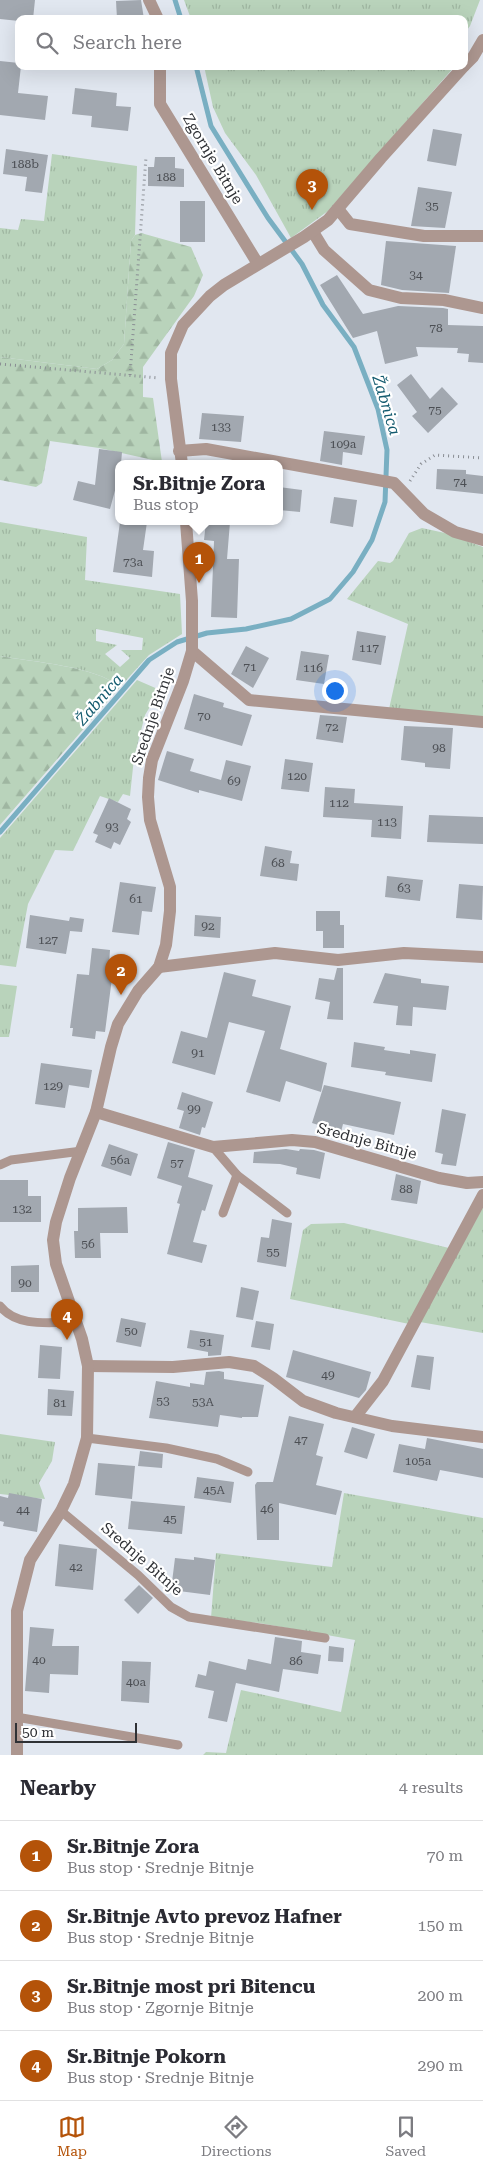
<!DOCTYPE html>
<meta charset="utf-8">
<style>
:root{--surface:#fff;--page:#f2f2f3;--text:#2b2b33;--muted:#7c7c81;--line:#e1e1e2;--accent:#b45309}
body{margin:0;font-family:"Roboto Serif",serif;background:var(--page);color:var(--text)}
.scale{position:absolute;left:15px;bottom:12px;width:122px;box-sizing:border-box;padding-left:5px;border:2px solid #2f3135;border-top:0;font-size:14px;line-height:18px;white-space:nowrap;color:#2f3135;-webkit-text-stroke:4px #fff;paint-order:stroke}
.you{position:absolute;left:334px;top:690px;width:18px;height:18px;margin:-12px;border:4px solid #fff;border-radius:50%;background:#1a73e8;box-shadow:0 0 0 8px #1a73e833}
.badge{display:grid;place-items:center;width:32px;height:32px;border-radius:50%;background:var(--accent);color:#fff;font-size:16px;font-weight:700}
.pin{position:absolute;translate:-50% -41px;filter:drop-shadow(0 1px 2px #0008)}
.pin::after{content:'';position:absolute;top:26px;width:18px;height:15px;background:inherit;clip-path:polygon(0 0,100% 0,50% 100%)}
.popup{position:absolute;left:115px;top:460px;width:168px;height:65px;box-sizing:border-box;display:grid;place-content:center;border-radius:10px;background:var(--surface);filter:drop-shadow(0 1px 4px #0005);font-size:16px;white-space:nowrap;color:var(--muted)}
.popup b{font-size:19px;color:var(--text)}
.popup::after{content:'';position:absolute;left:50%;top:100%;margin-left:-10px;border:10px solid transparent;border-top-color:var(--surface)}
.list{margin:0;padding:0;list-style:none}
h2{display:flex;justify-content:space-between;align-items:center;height:65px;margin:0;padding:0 20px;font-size:21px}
h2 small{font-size:16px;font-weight:400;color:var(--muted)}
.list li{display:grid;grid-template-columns:32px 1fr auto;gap:15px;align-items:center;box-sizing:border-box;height:70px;padding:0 20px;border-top:1px solid var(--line)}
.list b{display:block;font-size:19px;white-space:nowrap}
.list p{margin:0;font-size:16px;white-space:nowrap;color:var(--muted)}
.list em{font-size:16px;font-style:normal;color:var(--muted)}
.icon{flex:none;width:28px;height:28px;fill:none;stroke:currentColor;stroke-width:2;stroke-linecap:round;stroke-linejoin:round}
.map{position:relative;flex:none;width:483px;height:1755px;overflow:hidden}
.search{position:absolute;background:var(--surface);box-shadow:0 5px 20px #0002;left:15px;right:15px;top:15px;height:55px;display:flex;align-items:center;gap:12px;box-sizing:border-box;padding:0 18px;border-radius:10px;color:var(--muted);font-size:19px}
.sheet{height:345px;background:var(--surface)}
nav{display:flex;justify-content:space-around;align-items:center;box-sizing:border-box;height:70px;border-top:1px solid var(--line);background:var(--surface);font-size:14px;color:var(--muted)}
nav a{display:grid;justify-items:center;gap:2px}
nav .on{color:var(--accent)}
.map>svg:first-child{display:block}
.grass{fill:url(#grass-tufts);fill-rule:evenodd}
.forest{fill:url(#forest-firs)}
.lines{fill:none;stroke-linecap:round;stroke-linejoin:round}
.stream{stroke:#79afc2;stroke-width:5}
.building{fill:#a2a8b0}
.path{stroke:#898d93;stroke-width:3;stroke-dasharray:1 4;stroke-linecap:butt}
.service{stroke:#ad9790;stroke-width:9}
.minor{stroke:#ad9790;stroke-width:12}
.labels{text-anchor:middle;stroke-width:4.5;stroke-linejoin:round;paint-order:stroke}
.number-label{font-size:12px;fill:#4c4f54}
.street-label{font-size:15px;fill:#2f3135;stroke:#fff}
.water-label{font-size:16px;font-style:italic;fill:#145b6f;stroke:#fff}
</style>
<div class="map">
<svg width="483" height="1755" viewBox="0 0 483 1755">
<defs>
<pattern id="grass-tufts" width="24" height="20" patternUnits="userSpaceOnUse" patternTransform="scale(1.25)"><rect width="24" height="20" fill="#b9d3bb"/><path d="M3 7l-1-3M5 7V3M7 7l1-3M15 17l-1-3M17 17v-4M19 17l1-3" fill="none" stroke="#9fb6a1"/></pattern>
<pattern id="forest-firs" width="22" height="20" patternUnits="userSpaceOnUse" patternTransform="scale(1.25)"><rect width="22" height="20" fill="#b9d3bb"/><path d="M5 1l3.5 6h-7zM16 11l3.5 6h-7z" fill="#9fb6a1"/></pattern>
</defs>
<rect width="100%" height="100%" fill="#e1e7f0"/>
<!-- grass -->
<g class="grass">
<polygon points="184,0 480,0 470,26 464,34 464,19 191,19"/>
<polygon points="204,66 455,66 328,211 291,238 256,175 225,133 213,107"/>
<polygon points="52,154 137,166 135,235 131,241 124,344 112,360 97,369 0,357 0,228 18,230 21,219 44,221"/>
<path d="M0,522l87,15 -2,43 95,14 2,40 -33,21 -29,32c-24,-21 -87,-25 -120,-31zM96,629l47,9 -1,12h-21l9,8 -10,9 -15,-13 12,-9 -21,-4z"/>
<polygon points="422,528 445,533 483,547 483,718 389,709 408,624 347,599 378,561 390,563 393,561 409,533"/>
<polygon points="137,680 160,690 145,715 134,758 130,796 123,794 118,802 100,796 73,851 55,850 28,904 16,967 0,965 0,838"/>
<polygon points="0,984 17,986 9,1037 0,1037"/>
<polygon points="483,1207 483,1333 420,1322"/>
<polygon points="344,1223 449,1248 409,1324 290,1299 303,1230 311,1224"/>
<polygon points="0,1434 55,1442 52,1461 39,1483 45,1499 0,1494"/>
<polygon points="344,1493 483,1518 483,1755 203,1755 206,1752 226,1753 241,1690 341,1712 355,1640 259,1623 211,1618 216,1553 332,1567"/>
</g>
<!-- forest -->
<g class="forest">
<polygon points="141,233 191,247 203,275 194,296 143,367 143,397 153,398 162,462 99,448 50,441 42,483 36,487 0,480 0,357 97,369 112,360 124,344 131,241 135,235"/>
<path d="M0,656c32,6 96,10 120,31l-120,138z"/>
</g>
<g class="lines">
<!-- stream -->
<g class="stream">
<polyline points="175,0 181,19"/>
<polyline points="0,832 149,660 177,642 207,633 246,629 291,619 330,599 353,572 372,540 385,502 387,450 378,409 354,347 323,305 302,264 268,218 211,126 196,66"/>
</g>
</g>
<!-- building -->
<g class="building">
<polygon points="0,0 35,0 33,19 19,19 19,21 0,19"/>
<polygon points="141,0 144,19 117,19 116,1"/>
<polygon points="0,61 19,63 19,66 21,66 18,93 48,96 45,120 0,115"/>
<polygon points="75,88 117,93 116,106 131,107 128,131 91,127 92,116 72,114"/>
<polygon points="433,129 462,134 456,166 427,161"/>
<polygon points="6,149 48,155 42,193 25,191 27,177 3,174"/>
<polygon points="155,157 175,157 175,168 184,169 184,187 148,186 148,167 154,167"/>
<polygon points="418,187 452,192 445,228 411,226"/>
<rect x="180" y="201" width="25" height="41"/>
<polygon points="386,241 456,246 449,293 402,290 381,285"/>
<polygon points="337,275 363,314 398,306 443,308 448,309 448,325 483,326 483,363 468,362 469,354 457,353 458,348 416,347 418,356 385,364 377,331 353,338 320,285"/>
<polygon points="411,374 430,399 442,387 458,404 428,433 412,416 417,412 397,385"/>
<polygon points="202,413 244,416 241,442 199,439"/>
<polygon points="324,431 365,436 362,455 343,452 342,465 320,461"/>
<polygon points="99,449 122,452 121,464 119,464 119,483 117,483 110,509 73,500 78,481 95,485"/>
<polygon points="437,469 466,470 466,474 483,476 483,494 436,489"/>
<polygon points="279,487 302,490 300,512 279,510"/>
<polygon points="334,497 357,500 353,527 330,523"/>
<polygon points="120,522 147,522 143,550 154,551 152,577 113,572"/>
<polygon points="206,522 230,522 227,559 239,559 237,618 211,617 214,541 204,540"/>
<polygon points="357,631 386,636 381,665 352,660"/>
<polygon points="246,646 269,658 253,688 231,674"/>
<polygon points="301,651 329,655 324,684 296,680"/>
<polygon points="194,694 224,703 223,707 252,715 242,746 184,729"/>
<polygon points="320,715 347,717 343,743 316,739"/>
<polygon points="404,726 453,728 450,769 425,767 425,763 401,760"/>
<polygon points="167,751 194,759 190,771 221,780 226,760 251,766 242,801 199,790 199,793 158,780"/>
<polygon points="285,759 313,763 309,792 281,789"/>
<polygon points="325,787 355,789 354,803 403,806 401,839 371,837 372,820 323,817"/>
<polygon points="109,798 131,809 127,819 131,822 120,845 114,842 111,849 95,842 98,835 93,833"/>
<polygon points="429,815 483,817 483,844 427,842"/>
<polygon points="265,846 292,851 290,863 299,864 297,881 260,876"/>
<polygon points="387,876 423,880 420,901 385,897"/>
<polygon points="120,882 156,887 152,912 142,911 139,935 112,932"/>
<polygon points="459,884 483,886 482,920 456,918"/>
<polygon points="316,911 340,911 340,925 344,925 344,948 323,948 323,931 316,931"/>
<polygon points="30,915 69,921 70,917 84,919 82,932 70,931 66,954 26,948"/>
<polygon points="195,915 221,917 220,938 194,936"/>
<polygon points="92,948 110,950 108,978 112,978 105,1032 96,1031 95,1039 72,1036 73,1028 70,1028 77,974 89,975"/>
<polygon points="337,968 343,968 343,1020 327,1019 330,1002 315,999 319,978 334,980"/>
<polygon points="224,972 256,980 252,996 291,1006 280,1049 327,1063 321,1092 286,1081 280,1102 246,1092 265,1031 229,1022 215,1075 172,1063 181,1031 207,1038"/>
<polygon points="385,973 421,979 421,983 449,986 446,1010 413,1007 412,1026 396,1025 398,1006 373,1003"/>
<polygon points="354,1042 385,1047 384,1050 410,1054 410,1050 436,1054 432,1082 385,1075 386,1072 351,1067"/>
<polygon points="41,1063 92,1070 89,1088 69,1085 65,1108 35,1104"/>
<polygon points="324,1085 401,1102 394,1135 343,1124 341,1132 312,1123"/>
<polygon points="182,1092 213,1102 205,1128 202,1127 200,1135 179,1128 184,1111 177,1109"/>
<polygon points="442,1109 466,1114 456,1166 441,1164 443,1154 435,1152"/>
<polygon points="168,1142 195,1150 188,1177 213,1185 205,1211 202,1210 193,1242 207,1245 202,1263 167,1254 180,1204 177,1203 182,1186 157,1178"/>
<polygon points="109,1144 138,1154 131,1176 101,1166"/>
<polygon points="286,1149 299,1151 300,1149 314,1150 325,1153 320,1179 296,1174 297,1168 280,1164 253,1163 254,1152"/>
<polygon points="396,1174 421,1181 417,1204 391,1200"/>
<polygon points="0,1180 28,1180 28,1196 41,1196 41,1222 0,1222"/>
<polygon points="127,1207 128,1233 100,1233 101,1258 75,1258 74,1231 78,1231 78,1208"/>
<polygon points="272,1219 292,1223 286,1267 257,1262 261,1237 269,1238"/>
<polygon points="39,1265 39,1292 11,1292 11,1266"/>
<polygon points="241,1287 259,1291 253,1320 236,1317"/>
<polygon points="121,1318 146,1323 141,1347 116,1342"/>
<polygon points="256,1321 274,1324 270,1350 251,1347"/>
<polygon points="190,1330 224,1335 221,1355 208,1356 208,1352 187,1348"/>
<polygon points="40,1345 62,1347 60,1379 38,1378"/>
<polygon points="293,1350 371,1372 366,1390 359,1398 286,1377"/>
<polygon points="417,1355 434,1357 430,1390 411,1387"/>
<polygon points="219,1371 224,1372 224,1379 264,1385 258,1417 242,1417 242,1418 220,1415 218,1427 149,1418 156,1381 190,1387 190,1383 204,1385 206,1372"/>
<polygon points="48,1389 74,1391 72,1416 47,1415"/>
<polygon points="289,1416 324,1424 316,1455 323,1457 316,1485 342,1491 336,1515 279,1503 279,1540 257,1540 255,1485 257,1482 273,1482"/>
<polygon points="352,1427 375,1434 367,1459 344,1452"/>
<polygon points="427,1438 483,1449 483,1478 440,1470 437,1481 393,1472 399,1444 425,1449"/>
<polygon points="140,1451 163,1454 162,1468 138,1466"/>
<polygon points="98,1463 135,1466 132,1499 95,1495"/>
<polygon points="197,1477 234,1482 231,1503 194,1498"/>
<polygon points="9,1493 42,1499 37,1532 3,1526 4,1522 0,1521 0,1496 8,1498"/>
<polygon points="131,1501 185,1506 182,1534 128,1529"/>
<polygon points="59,1544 97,1549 93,1590 55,1586"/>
<polygon points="194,1557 215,1560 210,1595 171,1590 175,1558 194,1560"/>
<polygon points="139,1585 153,1598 138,1614 124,1600"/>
<polygon points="30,1627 54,1629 52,1646 79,1646 78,1675 50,1674 49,1693 25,1691"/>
<polygon points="275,1637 302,1641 301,1652 321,1655 318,1674 283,1669 279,1692 236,1683 227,1722 208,1718 214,1691 195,1687 198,1674 206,1676 209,1661 246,1670 248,1659 271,1664"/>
<polygon points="329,1646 344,1648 343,1662 328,1661"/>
<polygon points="122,1661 151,1662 149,1703 121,1701"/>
</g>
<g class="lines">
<!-- path -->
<g class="path">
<polyline points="0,364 159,378"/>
<polyline points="130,375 146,157"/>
<polyline points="410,481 421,464 435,455 483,458"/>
</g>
<!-- service -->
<g class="service">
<polyline points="213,1147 237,1175 287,1213"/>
<polyline points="0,1165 11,1160 82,1151"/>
<polyline points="223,1213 237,1175"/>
<path d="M0,1306c17,22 51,16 77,16"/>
<polyline points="87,1438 166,1448 217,1459 248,1472"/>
<polyline points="61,1511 138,1575 171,1607 189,1617 325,1638"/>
<polyline points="16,1717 178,1745"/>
</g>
<!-- minor -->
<g class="minor">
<polyline points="149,0 158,19"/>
<polyline points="160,66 160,104 258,264"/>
<polyline points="464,66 473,57 483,40"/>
<polyline points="338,209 350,224 424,236 483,236"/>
<polyline points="313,232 324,250 369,290 401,298 444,300 483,308"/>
<polyline points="179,451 206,449 394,483 424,514 455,532 483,540"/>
<polyline points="182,464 171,379 171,353 183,325 210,296 224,285 304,237 328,220 381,158 464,66"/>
<polyline points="192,651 249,700 483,722"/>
<polyline points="159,967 275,953 338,960 404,953 483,957"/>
<polyline points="96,1112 213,1147 292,1140 315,1142 439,1178 467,1183 483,1182"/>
<polyline points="88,1366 173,1367 229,1362 254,1366 273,1378 303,1401 336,1413 392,1426 483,1437"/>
<polyline points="355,1417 383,1381 483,1195"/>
<polyline points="17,1755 17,1611 30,1560 61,1511 74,1484 87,1438 88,1366 82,1339 56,1264 53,1240 56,1222 70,1178 96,1112 111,1047 118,1024 138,991 159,967 166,945 170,911 170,887 150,820 148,797 149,778 152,760 183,681 192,651 192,601 186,522"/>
</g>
</g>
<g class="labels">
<!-- number labels -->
<g class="number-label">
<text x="25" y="168">188b</text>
<text x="166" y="181">188</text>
<text x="432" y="210">35</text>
<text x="416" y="279">34</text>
<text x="436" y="332">78</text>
<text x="435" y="414">75</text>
<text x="221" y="431">133</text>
<text x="343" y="448">109a</text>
<text x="460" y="486">74</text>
<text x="133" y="566">73a</text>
<text x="369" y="652">117</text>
<text x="250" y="671">71</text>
<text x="313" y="672">116</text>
<text x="204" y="720">70</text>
<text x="332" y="731">72</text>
<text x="439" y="752">98</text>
<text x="297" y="780">120</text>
<text x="234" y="785">69</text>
<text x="339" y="807">112</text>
<text x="387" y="826">113</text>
<text x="112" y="831">93</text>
<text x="278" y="867">68</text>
<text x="404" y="892">63</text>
<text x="136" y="903">61</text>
<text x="208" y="930">92</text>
<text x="48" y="944">127</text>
<text x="198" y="1057">91</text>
<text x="53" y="1090">129</text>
<text x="194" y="1113">99</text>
<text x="120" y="1164">56a</text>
<text x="177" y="1167">57</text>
<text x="406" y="1193">88</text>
<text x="22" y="1213">132</text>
<text x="88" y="1248">56</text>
<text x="273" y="1256">55</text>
<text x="25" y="1287">90</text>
<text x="131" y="1335">50</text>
<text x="206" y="1346">51</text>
<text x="328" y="1379">49</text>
<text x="163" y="1405">53</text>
<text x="203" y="1406">53A</text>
<text x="60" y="1407">81</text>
<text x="301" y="1444">47</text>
<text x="418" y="1465">105a</text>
<text x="214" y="1494">45A</text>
<text x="267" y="1513">46</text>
<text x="23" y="1514">44</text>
<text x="170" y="1523">45</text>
<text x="76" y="1571">42</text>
<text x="39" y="1664">40</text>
<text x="296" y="1665">86</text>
<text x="136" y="1686">40a</text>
</g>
<!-- street labels -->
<g class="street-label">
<text transform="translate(213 159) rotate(59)" y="5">Zgornje Bitnje</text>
<text transform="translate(153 716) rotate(-71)" y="5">Srednje Bitnje</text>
<text transform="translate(367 1141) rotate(15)" y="5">Srednje Bitnje</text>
<text transform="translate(142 1559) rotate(41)" y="5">Srednje Bitnje</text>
</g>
<!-- water labels -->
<g class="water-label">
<text transform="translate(387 405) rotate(73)" y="6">Žabnica</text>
<text transform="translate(99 699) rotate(-49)" y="6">Žabnica</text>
</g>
</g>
</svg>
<div class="scale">50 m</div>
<div class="you"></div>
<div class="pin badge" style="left:199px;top:583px">1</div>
<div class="popup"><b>Sr.Bitnje Zora</b>Bus stop</div>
<div class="pin badge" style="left:121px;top:995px">2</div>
<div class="pin badge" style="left:312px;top:210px">3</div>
<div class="pin badge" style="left:67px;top:1340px">4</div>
<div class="search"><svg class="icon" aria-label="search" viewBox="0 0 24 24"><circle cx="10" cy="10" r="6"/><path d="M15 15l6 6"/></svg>Search here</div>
</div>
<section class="sheet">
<h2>Nearby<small>4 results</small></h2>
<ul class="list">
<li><span class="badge">1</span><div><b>Sr.Bitnje Zora</b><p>Bus stop · Srednje Bitnje</p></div><em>70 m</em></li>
<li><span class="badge">2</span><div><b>Sr.Bitnje Avto prevoz Hafner</b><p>Bus stop · Srednje Bitnje</p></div><em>150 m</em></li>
<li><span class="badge">3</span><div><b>Sr.Bitnje most pri Bitencu</b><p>Bus stop · Zgornje Bitnje</p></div><em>200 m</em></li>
<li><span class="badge">4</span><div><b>Sr.Bitnje Pokorn</b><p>Bus stop · Srednje Bitnje</p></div><em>290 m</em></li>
</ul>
</section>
<nav>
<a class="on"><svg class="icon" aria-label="map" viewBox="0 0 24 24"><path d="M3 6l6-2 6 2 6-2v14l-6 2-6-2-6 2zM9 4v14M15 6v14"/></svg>Map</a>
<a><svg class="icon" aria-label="directions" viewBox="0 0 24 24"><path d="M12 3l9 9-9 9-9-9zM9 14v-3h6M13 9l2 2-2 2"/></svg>Directions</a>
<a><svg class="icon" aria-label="saved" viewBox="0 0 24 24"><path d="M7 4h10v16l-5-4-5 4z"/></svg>Saved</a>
</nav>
